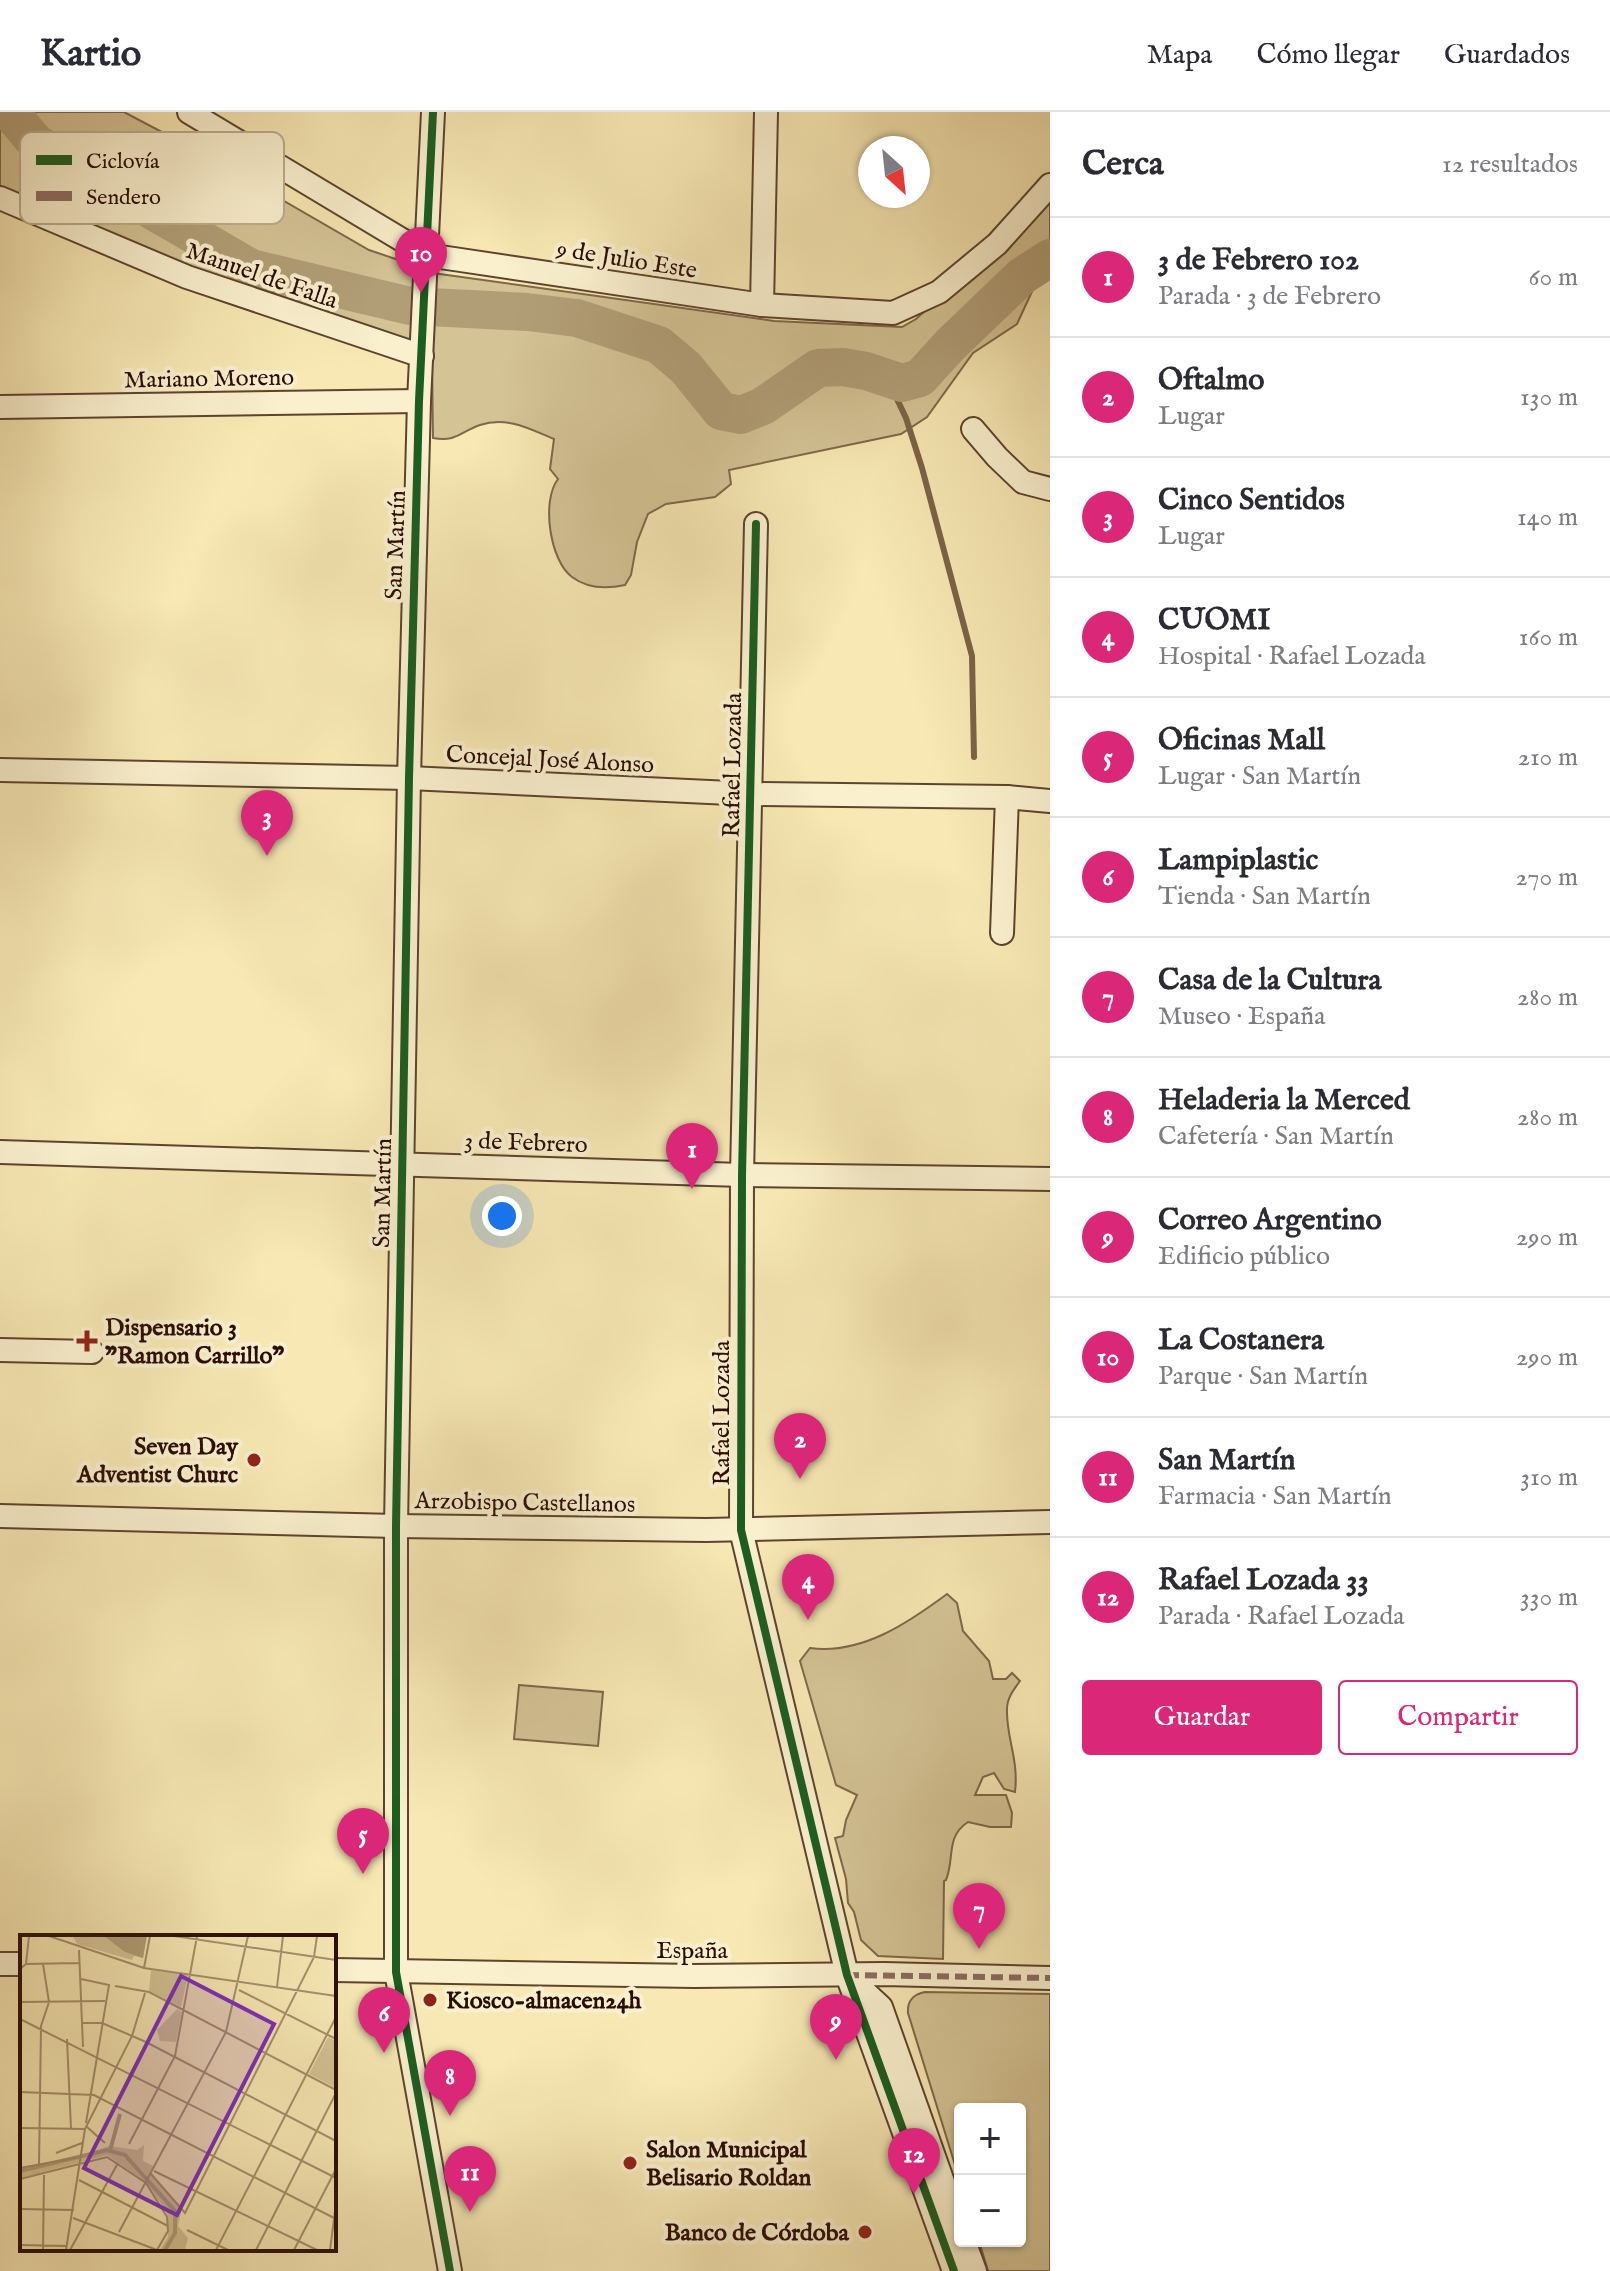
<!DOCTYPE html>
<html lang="es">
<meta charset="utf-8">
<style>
:root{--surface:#fff;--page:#f2f2f3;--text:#2b2b33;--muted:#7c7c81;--line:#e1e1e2;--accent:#db2777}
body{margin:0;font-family:"IM FELL English",serif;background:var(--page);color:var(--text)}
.controls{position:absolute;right:24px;bottom:24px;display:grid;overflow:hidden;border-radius:8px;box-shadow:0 2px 6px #0004}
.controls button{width:72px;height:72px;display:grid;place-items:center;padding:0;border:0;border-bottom:2px solid var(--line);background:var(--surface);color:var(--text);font:40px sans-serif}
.compass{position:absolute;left:858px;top:24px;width:72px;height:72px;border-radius:50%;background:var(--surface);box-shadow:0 2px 6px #0004;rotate:153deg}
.you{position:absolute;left:502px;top:1104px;width:28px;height:28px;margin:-20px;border:6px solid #fff;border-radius:50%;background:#1a73e8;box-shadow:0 0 0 12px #1a73e833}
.badge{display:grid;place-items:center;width:52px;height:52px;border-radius:50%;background:var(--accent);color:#fff;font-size:26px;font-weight:700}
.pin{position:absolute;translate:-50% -66px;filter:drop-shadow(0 2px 4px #0008)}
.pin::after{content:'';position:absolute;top:42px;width:28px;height:24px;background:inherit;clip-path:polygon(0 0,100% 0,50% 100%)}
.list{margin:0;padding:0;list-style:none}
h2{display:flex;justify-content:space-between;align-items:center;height:104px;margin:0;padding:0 32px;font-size:34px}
h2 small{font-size:26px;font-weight:400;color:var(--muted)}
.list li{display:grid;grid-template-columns:52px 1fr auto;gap:24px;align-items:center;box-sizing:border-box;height:120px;padding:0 32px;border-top:2px solid var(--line)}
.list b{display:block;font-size:30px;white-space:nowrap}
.list p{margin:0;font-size:26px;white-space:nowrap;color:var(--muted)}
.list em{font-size:26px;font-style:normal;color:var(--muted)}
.actions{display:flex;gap:16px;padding:24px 32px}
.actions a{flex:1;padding:18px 0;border:2px solid var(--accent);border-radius:8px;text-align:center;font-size:28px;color:var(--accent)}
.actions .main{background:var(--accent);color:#fff}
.map{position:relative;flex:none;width:1050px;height:2159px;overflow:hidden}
header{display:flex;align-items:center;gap:48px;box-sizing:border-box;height:112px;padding:0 40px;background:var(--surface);border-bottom:2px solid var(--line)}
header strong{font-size:38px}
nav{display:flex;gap:44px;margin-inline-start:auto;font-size:28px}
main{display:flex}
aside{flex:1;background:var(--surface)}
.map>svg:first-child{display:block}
.green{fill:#d4c395;stroke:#7f684a;stroke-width:2}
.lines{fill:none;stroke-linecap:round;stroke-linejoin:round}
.stream{stroke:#7b6447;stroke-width:6}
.river{stroke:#b19e77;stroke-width:38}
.minor-casing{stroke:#5d442d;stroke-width:26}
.minor{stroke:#faf0ce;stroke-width:22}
.quiet{stroke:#8d6e63;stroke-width:6;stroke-dasharray:12 6;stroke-linecap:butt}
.cycleway-casing{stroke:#faf0ce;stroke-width:13}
.cycleway{stroke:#1b5e20;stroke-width:8}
.poi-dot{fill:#8f2418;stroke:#faf0ce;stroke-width:3}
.labels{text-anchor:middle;stroke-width:8;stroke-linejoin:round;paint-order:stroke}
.street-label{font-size:24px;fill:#2a0d00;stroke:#faf0ce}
.poi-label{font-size:24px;font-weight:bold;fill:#2a0d00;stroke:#faf0ce;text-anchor:start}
.inset-river{fill:none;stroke:#b19e77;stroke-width:4}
.inset-road{fill:none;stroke:#a5906c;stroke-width:2}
.view{fill:#7b2cbf;fill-opacity:0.15;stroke:#7b2cbf;stroke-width:4}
.inset-edge{fill:none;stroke:#2a0d00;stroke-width:4}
.key{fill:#faf0ce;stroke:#bcac90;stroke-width:2}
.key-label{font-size:22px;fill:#2a0d00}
</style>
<header>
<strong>Kartio</strong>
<nav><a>Mapa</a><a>Cómo llegar</a><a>Guardados</a></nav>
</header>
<main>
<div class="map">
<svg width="1050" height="2159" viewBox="0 0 1050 2159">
<rect width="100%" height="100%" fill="#f7e8b4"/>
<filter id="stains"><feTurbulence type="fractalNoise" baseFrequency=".0025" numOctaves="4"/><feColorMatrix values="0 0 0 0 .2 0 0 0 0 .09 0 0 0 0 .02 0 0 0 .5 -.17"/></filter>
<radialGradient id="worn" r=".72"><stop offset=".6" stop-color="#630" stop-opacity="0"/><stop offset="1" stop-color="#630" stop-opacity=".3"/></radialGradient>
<!-- green -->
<g class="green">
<path d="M0,0h124l70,37 175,101 71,24 334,47 128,6 14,-8 134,-120v75l-15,11 -18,39 -44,29 -46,64 -26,17 -172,36 2,14 -16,13 -49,7 -18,10 -11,28 -6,33 -6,10c-18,4 -37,4 -53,-8 -22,-16 -31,-76 -14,-98l-8,-10 4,-30c-24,-10 -47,-23 -74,-14 -20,7 -23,17 -47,13l-1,-78 -286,-96 -81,-53 -65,-12z"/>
<path d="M947,1482l10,9 6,28 26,30 4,18h13l6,-6 8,8c-6,8 -13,17 -13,28 -1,29 12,50 8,83l-11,-3 -10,-16 -11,4 -8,18h31l6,18 -1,14h-21l-22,-5c-23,15 -13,37 -22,58l-2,1 -1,78 -65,-3 -17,-16 -7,-28 -6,-9 -2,-24 -11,-41 8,-2 3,-16 11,-25 -21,-10 -36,-124 10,-13c51,7 98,-25 137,-54z"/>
<polygon points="519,1573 603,1580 598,1634 514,1627"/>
<path d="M925,1880l125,2v277h-62l-9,-30h41v-132h-60v72l-52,-168c-1,-12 6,-19 17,-21z"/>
</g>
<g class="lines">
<!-- stream -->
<polyline class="stream" points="887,266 906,306 922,356 972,544 974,645"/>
<!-- river -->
<polyline class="river" points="10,0 36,31 251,156 410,194 527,200 577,206 659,233 686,256 721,299 741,303 763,294 818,256 843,255 866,259 902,271 920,266 950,233 1022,164 1050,146"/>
<!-- minor casing -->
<g class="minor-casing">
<g id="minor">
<polyline points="189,0 427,143 762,193 893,201 939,180 997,132 1050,73"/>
<polyline points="433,0 419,289 409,666 396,1414 396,1860 450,2159"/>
<polyline points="0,86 187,165 422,244"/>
<polyline points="762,193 766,0"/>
<polyline points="0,295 419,289"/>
<polyline points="973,317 997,345 1023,370 1050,377"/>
<polyline points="756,412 742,1063 741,1418 847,1863 954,2159"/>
<polyline points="0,658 409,666 752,682 1007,685 1050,689"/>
<polyline points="1002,821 1007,685"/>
<polyline points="0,1040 742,1063 1050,1067"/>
<polyline points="0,1238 92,1240"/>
<polyline points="0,1404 396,1414 706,1418 1050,1410"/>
<polyline points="0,1852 22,1852"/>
<polyline points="334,1858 694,1864 884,1862 1050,1866"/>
<polyline points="851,1867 881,1895 960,2118"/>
<polyline points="964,2129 975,2159"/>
</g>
</g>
<!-- minor -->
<use href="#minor" class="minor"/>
<!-- quiet -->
<polyline class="quiet" points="847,1863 1050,1866"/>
<!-- cycleway casing -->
<g class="cycleway-casing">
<g id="cycleway">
<polyline points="433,0 419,289 409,666 396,1414 396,1860 450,2159"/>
<polyline points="756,412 742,1063 741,1418 847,1863 954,2159"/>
</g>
</g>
<!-- cycleway -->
<use href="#cycleway" class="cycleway"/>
</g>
<!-- markers -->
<g class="poi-dot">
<path d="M83 1217h8v8h8v8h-8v8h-8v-8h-8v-8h8z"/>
<circle cx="254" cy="1348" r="8"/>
<circle cx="430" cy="1888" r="8"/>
<circle cx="630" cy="2051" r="8"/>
<circle cx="865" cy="2120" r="8"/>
</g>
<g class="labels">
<!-- street labels -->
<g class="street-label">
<text transform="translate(627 147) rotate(9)" y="8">9 de Julio Este</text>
<text transform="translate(262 163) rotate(19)" y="8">Manuel de Falla</text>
<text transform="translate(209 266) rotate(-1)" y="8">Mariano Moreno</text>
<text transform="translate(395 433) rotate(-88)" y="8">San Martín</text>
<text transform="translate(550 647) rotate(3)" y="8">Concejal José Alonso</text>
<text transform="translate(732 653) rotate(-89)" y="8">Rafael Lozada</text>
<text transform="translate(526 1030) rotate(2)" y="8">3 de Febrero</text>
<text transform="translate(382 1081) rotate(-89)" y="8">San Martín</text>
<text transform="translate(721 1301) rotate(-90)" y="8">Rafael Lozada</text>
<text transform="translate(525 1390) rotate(1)" y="8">Arzobispo Castellanos</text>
<text x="692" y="1846">España</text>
</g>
<!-- poi labels -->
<g class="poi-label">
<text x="105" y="1223">Dispensario 3<tspan x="105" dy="28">"Ramon Carrillo"</tspan></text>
<text x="238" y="1342" text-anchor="end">Seven Day<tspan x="238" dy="28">Adventist Churc</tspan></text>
<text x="446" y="1896">Kiosco-almacen24h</text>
<text x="646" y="2045">Salon Municipal<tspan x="646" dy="28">Belisario Roldan</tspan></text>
<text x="849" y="2128" text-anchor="end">Banco de Córdoba</text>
</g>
</g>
<!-- overview -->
<g transform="translate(20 1823)">
<rect width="316" height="316" fill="#f7e8b4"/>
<path d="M126,1l-3,22 -9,-2 -2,4 -55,-16 -4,-7zM131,35l37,5 -7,32 -32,-16zM157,74l5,3 -6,30 -16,-1 -3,-11zM308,102l8,4v47l-27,-14zM124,210l-1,16 10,5 -3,8 32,34 -4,18 10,12 -3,12h-25l8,-13 -2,-27 -21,-29 -38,-26 -87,23v-10l43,-5 46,-17 28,4z" fill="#d4c395"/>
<path d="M84,1h43l-4,22 -18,-6z" fill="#b19e77"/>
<path class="inset-river" d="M90,216l10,-37M0,236l87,-21 18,5 50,56v22l-10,17"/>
<path class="inset-road" d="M29,1l95,32 192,28M154,1l162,24M59,15l4,97M6,29l53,-1M124,33l6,-32M0,34l6,-5 3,-28M61,44l28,6 -23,138M95,51l34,6 187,98M257,52l6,-51M219,55l97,49M0,67l85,-1M0,84l316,159M62,88h20l44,19 190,99M47,104l4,90M0,157l74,3 242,124M67,192l18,16M0,193l65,1M109,209l46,-88 22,-120M36,218l26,-10M19,231l2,-140 8,-24 -6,-38M0,233l60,-11M134,236l163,79M131,239l34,39 129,-256 3,-21M0,244l87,-22 39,26 21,34 1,14 -11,19 -84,-32M59,245l89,46M0,274l54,1M167,295l41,20M99,297l107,-200 22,-96M0,310l47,1M23,315l1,-75M46,315l19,-121 47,-93 13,-43M50,315l48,-87M196,315l120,-233M236,315l80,-157M274,315l42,-81M310,315l6,-46"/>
<path class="view" d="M161,41l93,48 -97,191 -93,-47z"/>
<rect width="316" height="316" class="inset-edge"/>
</g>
<!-- legend -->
<rect x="20" y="20" width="264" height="92" rx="12" class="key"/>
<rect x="36" y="43" width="36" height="10" fill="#1b5e20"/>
<rect x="36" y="79" width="36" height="10" fill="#8d6e63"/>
<g class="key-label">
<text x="86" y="56">Ciclovía</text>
<text x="86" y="92">Sendero</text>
</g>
<rect width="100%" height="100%" filter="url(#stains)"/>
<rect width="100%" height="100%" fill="url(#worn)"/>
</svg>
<div class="controls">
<button>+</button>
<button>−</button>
</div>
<svg class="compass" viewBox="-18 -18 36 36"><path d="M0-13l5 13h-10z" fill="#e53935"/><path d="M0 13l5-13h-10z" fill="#7c7c81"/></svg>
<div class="you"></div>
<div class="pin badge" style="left:692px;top:1077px">1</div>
<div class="pin badge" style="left:800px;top:1367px">2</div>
<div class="pin badge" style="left:267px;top:744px">3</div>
<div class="pin badge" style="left:808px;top:1508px">4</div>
<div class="pin badge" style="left:363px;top:1762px">5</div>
<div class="pin badge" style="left:384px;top:1941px">6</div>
<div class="pin badge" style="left:979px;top:1837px">7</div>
<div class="pin badge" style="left:450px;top:2004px">8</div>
<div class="pin badge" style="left:836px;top:1948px">9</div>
<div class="pin badge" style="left:421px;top:181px">10</div>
<div class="pin badge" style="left:470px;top:2100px">11</div>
<div class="pin badge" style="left:914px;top:2082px">12</div>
</div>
<aside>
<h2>Cerca<small>12 resultados</small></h2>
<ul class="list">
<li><span class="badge">1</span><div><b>3 de Febrero 102</b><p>Parada · 3 de Febrero</p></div><em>60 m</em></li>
<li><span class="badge">2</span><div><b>Oftalmo</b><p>Lugar</p></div><em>130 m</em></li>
<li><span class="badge">3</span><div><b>Cinco Sentidos</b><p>Lugar</p></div><em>140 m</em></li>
<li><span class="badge">4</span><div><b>CUOMI</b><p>Hospital · Rafael Lozada</p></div><em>160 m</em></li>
<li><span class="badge">5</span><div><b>Oficinas Mall</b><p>Lugar · San Martín</p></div><em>210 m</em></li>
<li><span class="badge">6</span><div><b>Lampiplastic</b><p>Tienda · San Martín</p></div><em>270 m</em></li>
<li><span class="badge">7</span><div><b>Casa de la Cultura</b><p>Museo · España</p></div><em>280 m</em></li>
<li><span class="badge">8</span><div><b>Heladeria la Merced</b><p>Cafetería · San Martín</p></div><em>280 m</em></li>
<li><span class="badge">9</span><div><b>Correo Argentino</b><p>Edificio público</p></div><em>290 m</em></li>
<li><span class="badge">10</span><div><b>La Costanera</b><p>Parque · San Martín</p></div><em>290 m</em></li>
<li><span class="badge">11</span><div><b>San Martín</b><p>Farmacia · San Martín</p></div><em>310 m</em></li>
<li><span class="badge">12</span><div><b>Rafael Lozada 33</b><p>Parada · Rafael Lozada</p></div><em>330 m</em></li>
</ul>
<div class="actions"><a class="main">Guardar</a><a>Compartir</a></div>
</aside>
</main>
